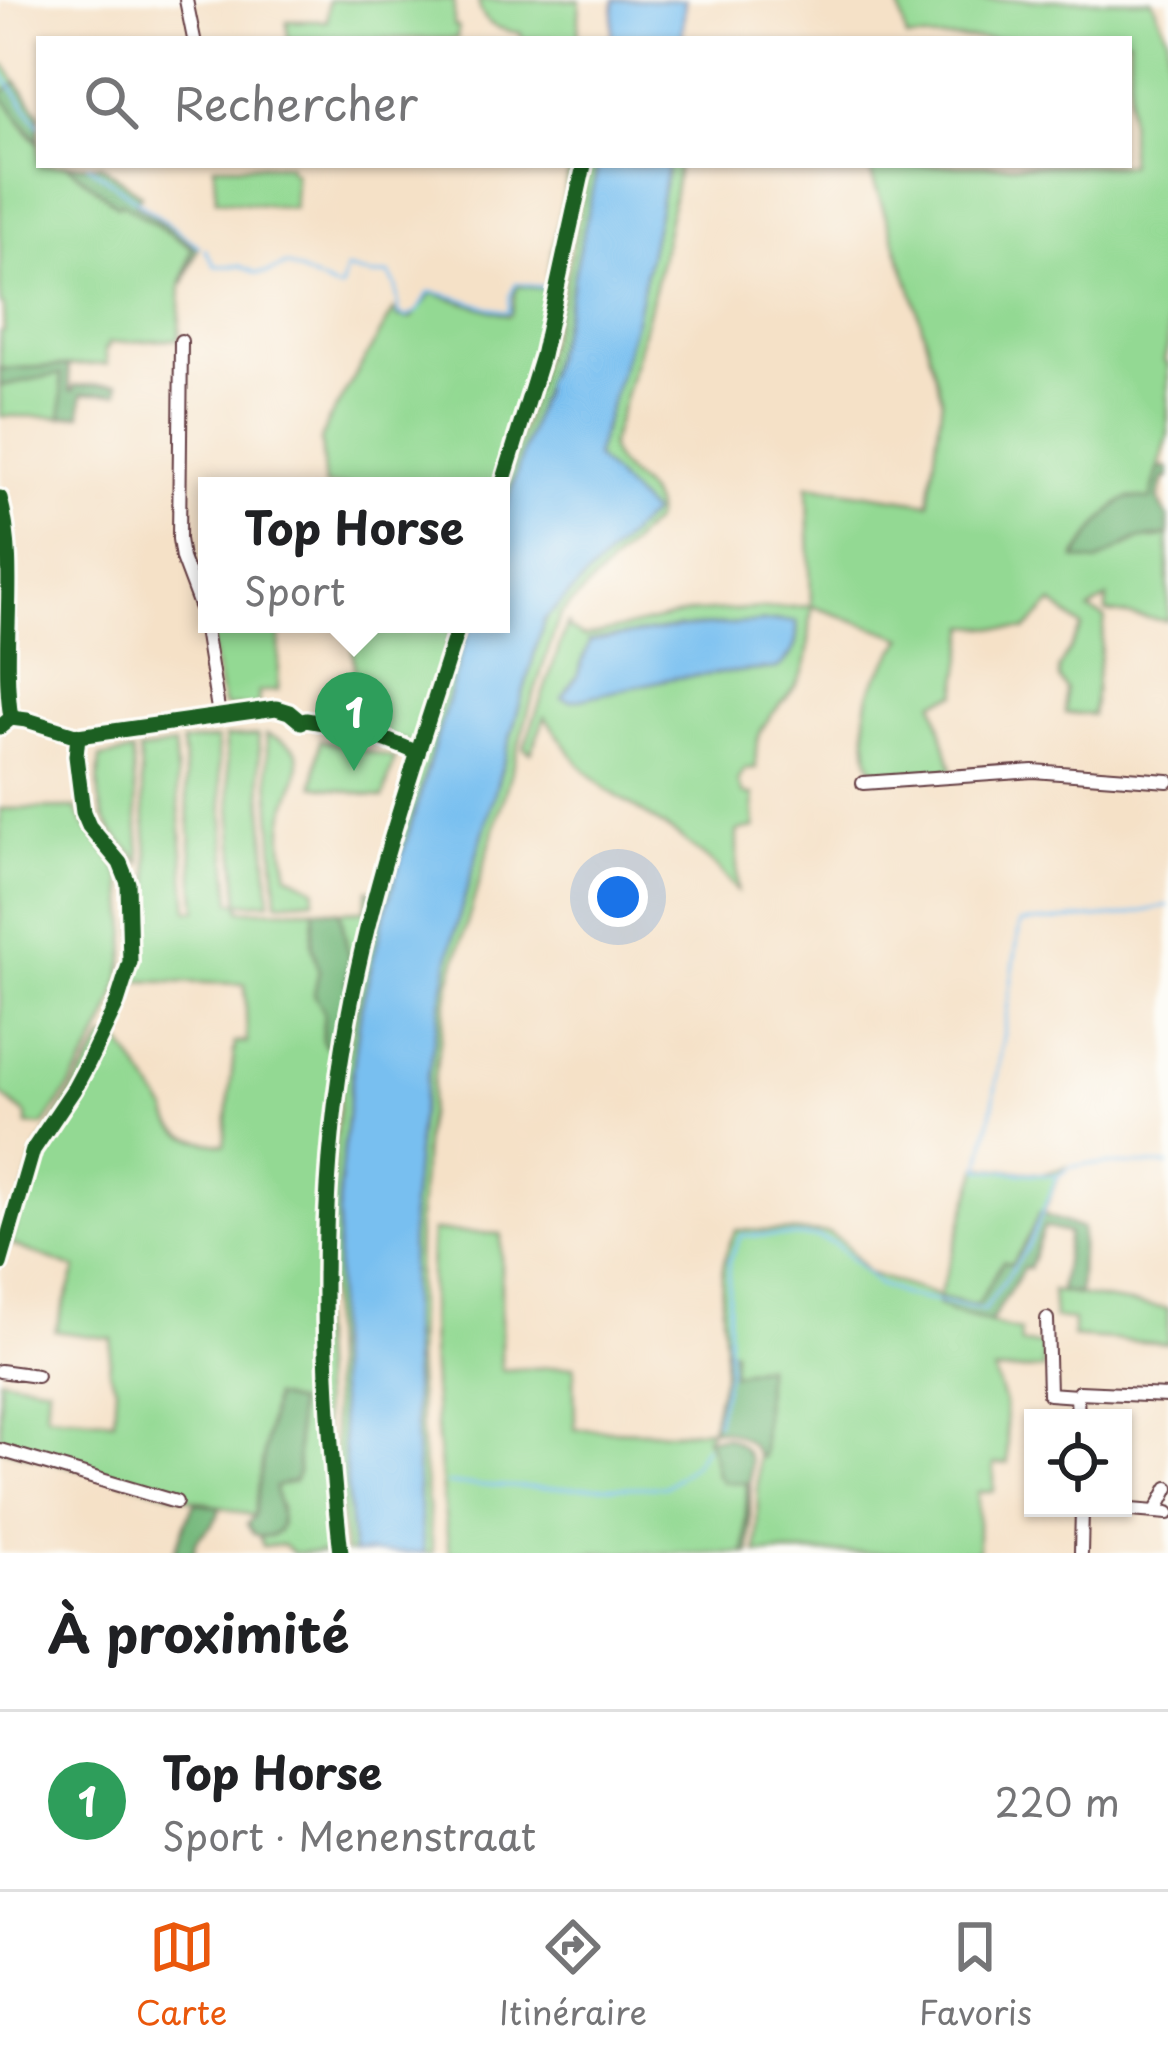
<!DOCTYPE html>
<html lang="fr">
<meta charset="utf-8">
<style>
:root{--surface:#fff;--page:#f6f6f6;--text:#202124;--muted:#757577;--line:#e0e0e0;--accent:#ea580c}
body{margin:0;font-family:"Playpen Sans",sans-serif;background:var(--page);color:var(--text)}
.controls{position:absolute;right:36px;bottom:36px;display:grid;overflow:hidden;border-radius:0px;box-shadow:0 3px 9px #0004}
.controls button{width:108px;height:108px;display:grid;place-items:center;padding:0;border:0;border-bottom:3px solid var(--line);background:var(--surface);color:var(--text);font:60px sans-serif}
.you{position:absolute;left:618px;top:897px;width:42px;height:42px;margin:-30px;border:9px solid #fff;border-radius:50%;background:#1a73e8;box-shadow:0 0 0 18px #1a73e833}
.badge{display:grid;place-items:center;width:78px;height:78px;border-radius:50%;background:var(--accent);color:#fff;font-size:39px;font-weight:700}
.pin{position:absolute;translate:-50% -99px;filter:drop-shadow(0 3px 6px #0008)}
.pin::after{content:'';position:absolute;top:63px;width:42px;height:36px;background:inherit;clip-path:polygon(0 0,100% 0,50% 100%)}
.popup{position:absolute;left:198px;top:477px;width:312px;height:156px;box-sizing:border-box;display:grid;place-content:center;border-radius:0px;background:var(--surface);filter:drop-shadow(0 3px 9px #0005);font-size:39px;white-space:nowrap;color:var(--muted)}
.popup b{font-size:45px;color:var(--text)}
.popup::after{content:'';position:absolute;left:50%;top:100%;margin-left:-24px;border:24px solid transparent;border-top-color:var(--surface)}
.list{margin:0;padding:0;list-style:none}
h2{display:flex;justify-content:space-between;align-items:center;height:156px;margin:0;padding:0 48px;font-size:51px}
h2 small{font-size:39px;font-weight:400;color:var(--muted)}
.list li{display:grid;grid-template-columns:78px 1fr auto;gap:36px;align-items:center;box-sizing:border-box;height:180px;padding:0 48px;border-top:3px solid var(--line)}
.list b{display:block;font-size:45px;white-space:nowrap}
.list p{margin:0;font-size:39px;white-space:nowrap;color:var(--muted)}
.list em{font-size:39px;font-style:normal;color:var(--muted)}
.icon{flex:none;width:66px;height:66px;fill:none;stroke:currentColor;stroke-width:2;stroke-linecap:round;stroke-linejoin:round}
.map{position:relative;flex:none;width:1168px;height:1553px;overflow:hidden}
.search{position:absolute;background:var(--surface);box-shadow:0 3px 9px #0004;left:36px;right:36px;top:36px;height:132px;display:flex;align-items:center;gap:30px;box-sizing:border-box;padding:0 42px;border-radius:0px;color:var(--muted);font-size:45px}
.sheet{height:336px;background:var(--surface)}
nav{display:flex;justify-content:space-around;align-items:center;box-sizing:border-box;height:168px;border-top:3px solid var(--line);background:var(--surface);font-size:33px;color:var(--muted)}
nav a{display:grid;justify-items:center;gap:6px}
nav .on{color:var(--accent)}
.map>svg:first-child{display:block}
.green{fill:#93d993;stroke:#6e7c5f;stroke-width:3;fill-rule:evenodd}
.forest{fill:#76b97d;stroke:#606c54;stroke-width:3}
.water{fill:#78bff0;stroke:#616f8e;stroke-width:3}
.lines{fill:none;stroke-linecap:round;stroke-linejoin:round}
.stream{stroke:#78bff0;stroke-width:3}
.minor-casing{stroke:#643c42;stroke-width:16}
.minor{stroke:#fff;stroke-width:12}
.cycleway-casing{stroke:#fdfcf7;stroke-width:22}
.cycleway{stroke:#1b5e20;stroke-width:15}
</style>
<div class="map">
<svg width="1168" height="1553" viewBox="0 0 1168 1553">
<rect width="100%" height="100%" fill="#fdfcf7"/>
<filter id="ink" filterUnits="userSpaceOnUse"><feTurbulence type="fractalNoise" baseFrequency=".00833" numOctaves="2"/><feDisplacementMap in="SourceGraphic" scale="24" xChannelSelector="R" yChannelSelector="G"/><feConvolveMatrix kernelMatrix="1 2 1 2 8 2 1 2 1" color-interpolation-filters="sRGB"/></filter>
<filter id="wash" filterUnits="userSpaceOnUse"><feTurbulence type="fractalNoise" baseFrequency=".004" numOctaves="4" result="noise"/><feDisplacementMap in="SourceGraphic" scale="48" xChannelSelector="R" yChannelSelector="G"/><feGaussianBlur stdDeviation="2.7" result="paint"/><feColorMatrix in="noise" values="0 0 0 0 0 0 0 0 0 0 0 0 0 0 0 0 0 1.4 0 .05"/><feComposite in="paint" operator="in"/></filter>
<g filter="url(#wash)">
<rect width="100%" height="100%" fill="#f5e1c7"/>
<!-- green -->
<g class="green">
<polygon points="328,0 454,0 454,26 458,27 457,39 288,39 287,21 327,21"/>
<path d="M478,0h102l-2,39h-56l-1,-6c-23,-3 -39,-7 -43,-33z"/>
<path d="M898,0h254l16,37v308l-4,16 4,3v71l-18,65c-36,-5 -53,28 -72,53l43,-5 22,-10 11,1 14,-4v86l-62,-9 1,-14 -18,12 16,8 -13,97 -27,-2 1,-24 -7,-10v-11l23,-41 -30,-24 -26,27 -58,-4 -11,68 -23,8 19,72 -73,4c-11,-12 -12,-19 -13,-35 -5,-56 7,-61 37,-105l-92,-32c-3,20 -2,52 -10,68 -19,40 -50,41 -46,94l-11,1 -7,12 5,13 10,1 2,33 -18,3v60l-21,-25 -39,-31 -71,-46 -27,-25 -34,-47 -14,35 -7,-4 44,-126v6l16,9 109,-25 118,-6 -3,-121 121,18 13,-105 -29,-104 -45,-129h261v-126h-222zM778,621l19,2c1,25 -4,27 -20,45l-104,10 -83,-37 86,-13z"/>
<polygon points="5,65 17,82 1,94 30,135 39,143 39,165 67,165 117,205 121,202 192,248 181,284 179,339 108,343 108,348 105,349 107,364 0,369 0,332 4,331 3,305 0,304 0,69"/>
<polygon points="214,165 289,165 290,171 295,173 294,208 216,200"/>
<path d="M570,165h11l-24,120 -60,201h-172l-4,-45 5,-16 68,-115 4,7 13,2 21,-26 77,23c8,-9 1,-20 9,-30l27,3z"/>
<polygon points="589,165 598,165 566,312 501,523 501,499 561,300"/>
<path d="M668,165h10c-13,95 -40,190 -68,281 4,31 53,41 44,75l-94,94 -29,88 -81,278 -25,152 -7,92 -2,138 6,88 11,102h-9l-6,-67 -8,-163 1,-116 8,-85 34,-184 91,-318 106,-106 -55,-57 41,-138z"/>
<polygon points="62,373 62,417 0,416 0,386"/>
<polygon points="207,624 280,630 278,690 259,692 258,706 228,707 223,705"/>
<polygon points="348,624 455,624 416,745 355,725 359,678 355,677 352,640 346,639"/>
<path d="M462,624h8l-87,295 -22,88 -11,84 -16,257 19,205h-8c-20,-177 -26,-358 8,-535 25,-134 68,-264 109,-394z"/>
<path d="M266,734c10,4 29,9 32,21 4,19 -10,41 -13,59 -5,20 -1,40 3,60l27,14 -1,11 -37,3z"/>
<path d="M258,735l12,167 -30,1v7l75,-1 -3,35 7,26 -3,16 8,25 -2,29 10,10 8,1c-8,51 -18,103 -21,154 -5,117 4,232 16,348h-42l-10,-8 -20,1 -4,-10h12l10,-28 -7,-15 1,-6 19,-6 4,-8 -2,-70 -23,-6 -19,119 -254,-69v-69l48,8 -2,28 68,6 2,-34 -7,-15 3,-32 -57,-8 21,-62 -66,-25 25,-91 70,-115 15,3 48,71c3,27 34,29 56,33l11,-102 12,-1 -2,-58 -112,-3 4,-29 -1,-30 5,1 12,-8 -14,-164 35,-6 14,165h9l-15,-168 35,-3 14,163 8,1 -14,-166z"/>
<polygon points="320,740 395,758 383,798 314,785"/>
<path d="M132,752l1,12 8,101c-7,-12 -17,-20 -26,-30 -19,-21 -18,-51 -15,-77z"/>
<path d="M76,808c11,27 35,42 45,69 4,12 4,25 5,37 7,76 -40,153 -83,212l-16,-1v-10l-27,-21v-285z"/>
<polygon points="368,890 373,890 352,984 347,986 349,958 340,911 365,910"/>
<path d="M979,1167l64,7 22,-7 -8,11 -14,36h-4l-15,32 -13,18 -8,-2 -26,44 -38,-9 11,15c25,4 46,15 70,19l1,13 22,1v24l-49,3 11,31 3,60 -14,1v27l-16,1v61h-221l1,-96 5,-1 1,-91 -32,9 1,-24 -8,-1c-2,-42 -11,-81 11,-119l92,3 14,8 26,32 71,23z"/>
<path d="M432,1231l69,3v136l73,-4 1,63 100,3 36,-3 -5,9 8,13 3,25 30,6 -2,71h-296c-12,-106 -24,-215 -17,-322z"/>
<polygon points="1052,1291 1168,1309 1168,1344 1073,1337 1073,1320 1054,1318"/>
</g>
<!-- forest -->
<g class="forest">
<polygon points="17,82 39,113 39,143 0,94"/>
<polygon points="67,165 102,165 141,195 135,204 198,248 183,285 192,248 121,203 118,206"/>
<polygon points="68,366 70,391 74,391 74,386 118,384 118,393 82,394 81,415 62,417 61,374 0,386 0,369"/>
<path d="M1159,467l9,2v9h-4l-6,21 10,19v17l-33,5 -38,22 -22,-3c9,-15 36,-56 54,-61 5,-1 17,1 21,2z"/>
<polygon points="315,909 340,911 349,958 347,984 352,984 340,1051 326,1047 322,1040 324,1011 314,994 319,970 312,944"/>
<path d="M1040,1213l42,16 -3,65 -19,-3 8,-58 -24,-6 -15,42 -5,-1 -34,55c-17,-8 -37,-7 -52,-19l1,-7 38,9 26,-45 8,3 13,-18z"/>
<path d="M725,1349l8,1 -1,24 33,-9 -2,92h-5c-6,-19 -28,-27 -47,-28l13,-58z"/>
<path d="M273,1397l23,6 2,70 -4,8 -19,6c1,15 18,51 -12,49 -12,-1 -10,-3 -16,-12l7,-8z"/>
<path d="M724,1437c13,3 21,11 26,23v93h-5l2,-70 -24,-1c-11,-12 -6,-26 -17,-44z"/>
<path d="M194,1502l26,6c-3,17 -16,22 -25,34l-1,11h-20z"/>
</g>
<!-- water -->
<g class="water">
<polygon points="614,0 685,0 682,39 612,39"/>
<polygon points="598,165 668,165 636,319 595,457 651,513 544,620 453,938 419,1122 411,1207 410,1323 418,1486 424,1553 353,1553 334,1348 339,1190 350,1091 361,1007 383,919 470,624 501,624 501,523 566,312"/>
<path d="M778,621l19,1c1,21 -3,34 -20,46l-104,10 -102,23 -9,-3 15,-22 13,-35 86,-13z"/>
</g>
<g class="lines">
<!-- stream -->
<g class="stream">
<polyline points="0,71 39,125"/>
<polyline points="88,165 199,246"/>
<path d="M205,249l10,17h26l15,7h11l20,-8 47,23 7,1 5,-20 28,7 15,-2 7,12 3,28 8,3 11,-6 11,-19c21,1 53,14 76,20h4l1,-16 6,-13 33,5"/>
<polyline points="1057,1176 980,1169 993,1105 1020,923 1120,916 1168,906"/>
<polyline points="716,1423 728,1371 729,1260 741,1235 817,1237 835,1244 878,1284 907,1296 984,1310 1029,1245 1057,1176 1071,1167 1088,1164 1168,1165"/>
<polyline points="447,1484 545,1488 665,1487 693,1465 705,1446"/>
</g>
</g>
</g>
<g filter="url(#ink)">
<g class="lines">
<!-- minor casing -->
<g class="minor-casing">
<g id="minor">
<polyline points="186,0 194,39"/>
<polyline points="181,341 179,539 182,558 202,611 219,715"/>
<path d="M0,498c19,72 0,148 11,220"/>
<path d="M0,727l11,-9 16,2 51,16 198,-28 13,4 12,10 5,-2c37,6 68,14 102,29"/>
<polyline points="863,783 1033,771 1168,781"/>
<polyline points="0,1264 33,1150 74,1089 88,1063 117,1003 130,962 128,883 120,863 89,826 83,812 76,756 78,736"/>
<polyline points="1047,1319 1049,1394 1077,1396"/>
<polyline points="0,1371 37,1376"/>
<polyline points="1078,1418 1077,1396 1079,1392 1168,1396"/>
<polyline points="0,1450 176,1502"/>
<polyline points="1106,1508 1168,1513"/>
<polyline points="1156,1511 1168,1488"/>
<polyline points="1081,1553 1082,1508"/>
</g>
</g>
<!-- minor -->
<use href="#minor" class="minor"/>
<!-- cycleway casing -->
<g class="cycleway-casing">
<g id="cycleway">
<polyline points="501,489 542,356 584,165"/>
<path d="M0,498c19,72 0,148 11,220"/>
<path d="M0,727l11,-9 16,2 51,16 198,-28 13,4 12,10 5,-2c44,7 71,15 112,33"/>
<polyline points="0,1264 33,1150 74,1089 88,1063 117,1003 130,962 128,883 120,863 89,826 83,812 76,756 78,736"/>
<path d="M341,1553c-19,-172 -25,-346 4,-517 23,-141 71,-276 114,-412"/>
</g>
</g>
<!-- cycleway -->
<use href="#cycleway" class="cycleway"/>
</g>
</g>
</svg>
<div class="controls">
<button><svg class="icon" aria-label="locate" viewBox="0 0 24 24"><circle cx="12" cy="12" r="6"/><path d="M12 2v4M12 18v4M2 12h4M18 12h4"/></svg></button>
</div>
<div class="you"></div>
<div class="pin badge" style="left:354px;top:771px;background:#2e9e5b">1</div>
<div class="popup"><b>Top Horse</b>Sport</div>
<div class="search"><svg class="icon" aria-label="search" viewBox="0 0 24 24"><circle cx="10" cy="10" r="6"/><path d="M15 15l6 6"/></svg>Rechercher</div>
</div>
<section class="sheet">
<h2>À proximité<small></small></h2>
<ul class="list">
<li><span class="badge" style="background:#2e9e5b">1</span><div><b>Top Horse</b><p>Sport · Menenstraat</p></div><em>220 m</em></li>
</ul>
</section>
<nav>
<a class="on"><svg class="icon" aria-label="map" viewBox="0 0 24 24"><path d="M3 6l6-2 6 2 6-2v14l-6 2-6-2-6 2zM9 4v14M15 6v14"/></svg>Carte</a>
<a><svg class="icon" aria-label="directions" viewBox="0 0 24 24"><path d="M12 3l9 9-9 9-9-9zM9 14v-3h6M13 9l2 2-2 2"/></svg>Itinéraire</a>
<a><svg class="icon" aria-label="saved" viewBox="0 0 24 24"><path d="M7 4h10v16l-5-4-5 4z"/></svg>Favoris</a>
</nav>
